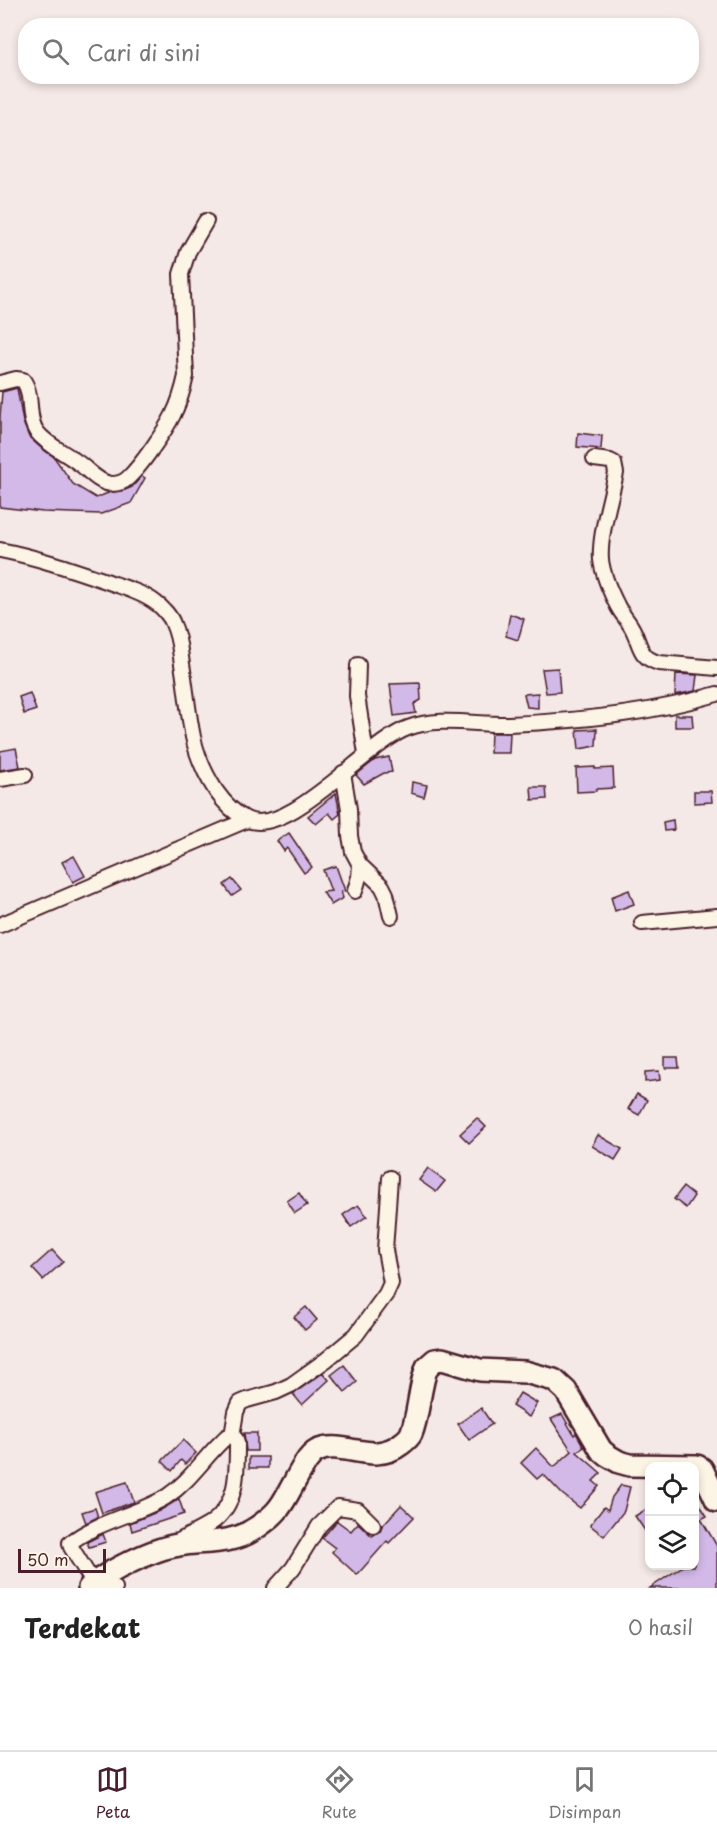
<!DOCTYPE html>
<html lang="id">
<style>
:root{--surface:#fff;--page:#f2f2f2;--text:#222;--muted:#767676;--line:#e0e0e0;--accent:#4a1f2b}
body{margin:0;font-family:"Playpen Sans",sans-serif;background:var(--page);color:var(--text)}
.controls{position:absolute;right:18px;bottom:18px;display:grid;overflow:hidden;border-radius:12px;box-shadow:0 3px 9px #0003}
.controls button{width:54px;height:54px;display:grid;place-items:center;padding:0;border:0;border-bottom:2px solid var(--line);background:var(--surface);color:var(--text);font:30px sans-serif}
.scale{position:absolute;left:18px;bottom:15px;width:88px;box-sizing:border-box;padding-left:6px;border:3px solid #4a1f2b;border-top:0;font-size:16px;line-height:21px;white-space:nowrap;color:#4a1f2b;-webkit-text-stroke:4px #fcf5e5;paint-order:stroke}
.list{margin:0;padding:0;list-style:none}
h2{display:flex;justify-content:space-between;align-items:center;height:78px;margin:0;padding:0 24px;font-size:26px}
h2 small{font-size:20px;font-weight:400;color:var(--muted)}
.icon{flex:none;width:33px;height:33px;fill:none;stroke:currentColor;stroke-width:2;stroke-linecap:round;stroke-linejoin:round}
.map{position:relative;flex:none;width:717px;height:1588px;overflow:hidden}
.search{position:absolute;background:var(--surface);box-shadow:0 3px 9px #0003;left:18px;right:18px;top:18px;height:66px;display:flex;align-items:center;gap:15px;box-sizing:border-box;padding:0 21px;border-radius:24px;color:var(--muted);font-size:22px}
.sheet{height:162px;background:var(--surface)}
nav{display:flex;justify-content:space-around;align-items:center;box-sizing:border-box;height:84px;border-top:2px solid var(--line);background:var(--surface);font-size:16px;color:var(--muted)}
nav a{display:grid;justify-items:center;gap:3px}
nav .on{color:var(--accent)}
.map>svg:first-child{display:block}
.building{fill:#d3b9e8;stroke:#4a1f2b;stroke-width:1.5}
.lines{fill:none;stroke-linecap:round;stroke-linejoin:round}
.minor-casing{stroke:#4a1f2b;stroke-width:18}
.highway-casing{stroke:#4a1f2b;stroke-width:26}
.minor{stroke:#fcf5e5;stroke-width:14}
.highway{stroke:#fcf5e5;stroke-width:21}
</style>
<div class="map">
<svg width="717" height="1588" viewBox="0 0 717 1588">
<rect width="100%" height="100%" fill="#f4e9e6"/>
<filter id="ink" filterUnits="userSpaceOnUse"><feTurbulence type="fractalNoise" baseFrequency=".0167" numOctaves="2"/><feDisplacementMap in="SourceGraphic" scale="12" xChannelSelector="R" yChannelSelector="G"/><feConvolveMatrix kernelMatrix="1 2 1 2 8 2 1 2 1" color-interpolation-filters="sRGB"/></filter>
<g filter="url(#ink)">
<!-- building -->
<g class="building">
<polygon points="17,388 23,422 29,437 40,447 54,457 73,484 96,498 108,493 125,490 132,487 142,476 145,478 131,503 101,514 43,512 0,507 0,417 2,392"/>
<polygon points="578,433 602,436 601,449 577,447"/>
<polygon points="510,614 524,619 518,640 506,636"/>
<polygon points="558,668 560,692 546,693 542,669"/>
<polygon points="676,674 697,675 695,691 675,695"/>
<polygon points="420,683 421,700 414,704 416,713 394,716 390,684"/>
<polygon points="30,693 36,710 24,714 19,697"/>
<polygon points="538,693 538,708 527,707 524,694"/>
<polygon points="675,715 692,715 693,727 675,727"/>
<polygon points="597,729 596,746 579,749 577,730"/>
<polygon points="491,733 510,733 509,753 490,753"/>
<polygon points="16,748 20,767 0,770 0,751"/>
<polygon points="389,757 392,772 384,773 364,784 356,775 375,760"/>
<polygon points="595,767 595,769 613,768 614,788 596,789 596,791 577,792 576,768"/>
<polygon points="412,782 427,785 424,797 411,793"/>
<polygon points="531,787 546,787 547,799 532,800"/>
<polygon points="694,791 711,791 712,802 694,803"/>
<polygon points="336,793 340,814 334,819 329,813 316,824 308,816"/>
<polygon points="673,820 674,830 664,831 663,822"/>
<polygon points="289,833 312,867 304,873 287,848 284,851 277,841"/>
<polygon points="74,856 85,876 73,882 62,862"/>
<polygon points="336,866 345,891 341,892 343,898 331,905 323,892 331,891 323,870"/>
<polygon points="232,879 241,890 232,896 224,885"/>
<polygon points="629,890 634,904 615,911 611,897"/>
<polygon points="665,1058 678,1058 679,1068 665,1068"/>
<polygon points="659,1071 660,1080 645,1082 645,1072"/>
<polygon points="637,1094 647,1100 639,1115 628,1109"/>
<polygon points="477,1118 486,1127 469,1143 460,1134"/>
<polygon points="598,1135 622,1149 615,1160 592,1146"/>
<polygon points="428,1168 445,1181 436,1192 419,1180"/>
<polygon points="683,1187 694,1196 686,1208 674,1199"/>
<polygon points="299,1193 307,1205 295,1213 287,1201"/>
<polygon points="358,1205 367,1216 351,1227 343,1215"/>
<polygon points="52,1250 63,1262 43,1280 32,1268"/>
<polygon points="306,1307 317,1320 305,1330 294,1317"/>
<polygon points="344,1365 357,1382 345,1392 331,1375"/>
<polygon points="323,1373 329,1380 302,1405 293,1394"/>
<polygon points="520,1393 537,1403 529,1417 512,1406"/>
<polygon points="481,1408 492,1424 469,1440 458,1424"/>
<polygon points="562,1414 574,1435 576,1433 584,1447 577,1452 601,1473 593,1481 599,1486 580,1508 562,1494 543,1474 537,1479 521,1463 536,1448 554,1467 572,1451 551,1419"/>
<polygon points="244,1433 257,1433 257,1451 246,1451"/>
<polygon points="183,1440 196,1453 185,1464 181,1460 172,1471 162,1461"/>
<rect x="249" y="1457" width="19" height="11"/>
<polygon points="127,1482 134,1502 102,1513 95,1492"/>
<polygon points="621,1485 630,1487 624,1511 604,1536 590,1525 604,1507 608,1510 612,1497"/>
<polygon points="694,1496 707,1516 701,1519 717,1546 717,1588 650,1588 683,1566 694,1566"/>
<polygon points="179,1499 184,1514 132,1531 130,1523 159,1511"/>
<polygon points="401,1505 414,1517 389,1543 387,1541 357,1575 332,1552 335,1548 322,1538 337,1521 351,1531 358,1523 372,1536 380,1531 382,1526"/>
<polygon points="650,1507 650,1538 635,1516"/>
<polygon points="95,1508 98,1517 86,1523 82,1512"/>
<polygon points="103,1534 106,1542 89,1547 87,1542"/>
</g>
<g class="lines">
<!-- minor casing -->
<g class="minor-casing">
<g id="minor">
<path d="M0,383l16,-4 7,1c11,15 3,37 14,52 10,13 27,20 40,30 11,7 21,21 34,22 6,0 12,-1 17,-6 13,-12 37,-47 45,-63 6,-12 10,-25 13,-39l-5,-102 7,-22 18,-31"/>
<path d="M594,459l16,2 4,2 2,10c-5,25 -17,63 -15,87 2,16 9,31 16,45 4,9 13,17 17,27 7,15 6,26 25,31l58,5"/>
<path d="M0,550c36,7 71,19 106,31 16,6 36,11 50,22 6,4 15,14 17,21 6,12 7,27 9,40 4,24 6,49 11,73 4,19 12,37 23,54 7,10 18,22 30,28 41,21 122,-77 162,-91 32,-12 68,-3 101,-4 70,-3 141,-10 208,-30"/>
<polyline points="358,665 357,696 366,754"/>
<polyline points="343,773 349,809 350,836 353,852 360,865 382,886 386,894 391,916"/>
<polyline points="0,779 25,775"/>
<polyline points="355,891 359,877 360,865"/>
<polyline points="642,923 717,916"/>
<polyline points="0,925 247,820"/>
<polyline points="232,1436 236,1412 240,1403 247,1400 276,1392 291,1385 326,1360 356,1335 386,1294 391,1283 385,1250 390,1178"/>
<polyline points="96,1582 115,1588"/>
<path d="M94,1584l-23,-37 -1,-4c28,-22 66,-28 96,-46 23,-15 37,-38 56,-56l4,-4 6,-1 4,3 1,4c0,30 1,62 -27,81 -10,6 -22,12 -33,18"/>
<polyline points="275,1588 293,1568 319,1526 338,1507 358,1510 373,1525"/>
</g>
</g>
<!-- highway casing -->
<g class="highway-casing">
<path id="highway" d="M89,1588c18,-17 66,-40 90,-43 23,-4 52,-1 72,-14 9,-5 22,-15 28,-23 11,-13 24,-50 38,-57 25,-12 56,15 84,-7 4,-3 8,-6 10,-10 8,-19 8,-46 16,-67l8,-7 7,-1 38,11 45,2 29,8 12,11 35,59 6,5 12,7 11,3 67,1 5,3 15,32"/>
</g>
<!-- minor -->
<use href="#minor" class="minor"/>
<!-- highway -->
<use href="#highway" class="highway"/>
</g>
</g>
</svg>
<div class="controls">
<button><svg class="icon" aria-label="locate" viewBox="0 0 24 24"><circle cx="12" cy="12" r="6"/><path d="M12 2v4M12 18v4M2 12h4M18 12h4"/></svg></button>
<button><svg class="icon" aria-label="layers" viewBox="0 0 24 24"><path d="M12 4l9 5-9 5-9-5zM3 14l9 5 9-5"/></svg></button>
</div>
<div class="scale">50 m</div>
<div class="search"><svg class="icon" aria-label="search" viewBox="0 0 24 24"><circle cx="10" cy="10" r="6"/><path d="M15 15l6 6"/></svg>Cari di sini</div>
</div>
<section class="sheet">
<h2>Terdekat<small>0 hasil</small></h2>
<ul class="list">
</ul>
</section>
<nav>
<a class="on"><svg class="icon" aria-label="map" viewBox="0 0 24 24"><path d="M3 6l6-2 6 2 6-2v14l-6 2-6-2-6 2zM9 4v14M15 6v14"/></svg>Peta</a>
<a><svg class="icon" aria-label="directions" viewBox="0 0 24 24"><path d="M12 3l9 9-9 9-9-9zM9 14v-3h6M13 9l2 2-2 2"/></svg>Rute</a>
<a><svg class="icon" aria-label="saved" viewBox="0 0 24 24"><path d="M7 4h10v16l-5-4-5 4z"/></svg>Disimpan</a>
</nav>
